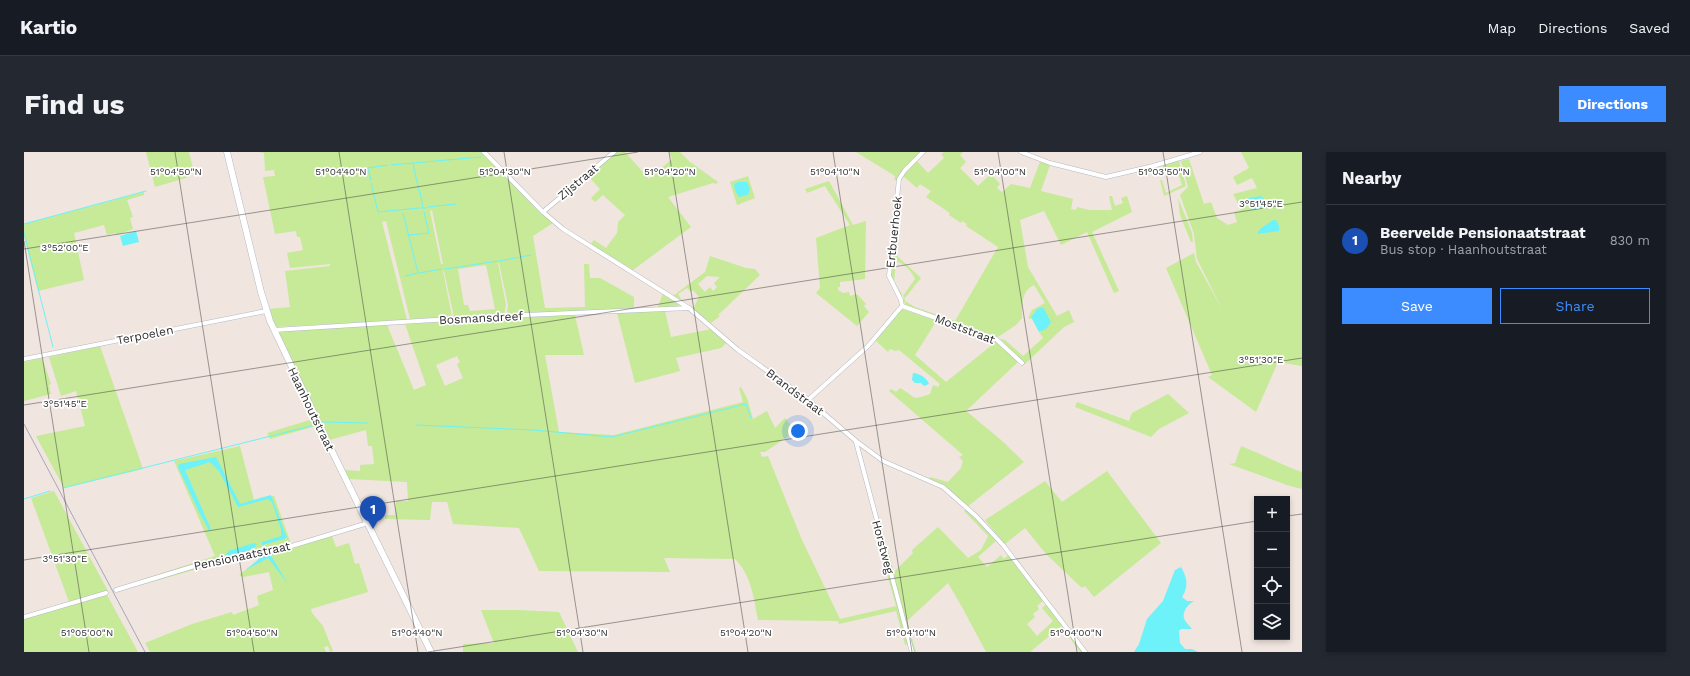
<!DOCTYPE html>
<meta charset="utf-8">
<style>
:root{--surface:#171b24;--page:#242831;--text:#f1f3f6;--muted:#9ea1a6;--line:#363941;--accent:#3d8cff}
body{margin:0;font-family:"Work Sans",sans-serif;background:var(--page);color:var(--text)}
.controls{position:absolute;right:12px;bottom:12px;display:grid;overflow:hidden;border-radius:0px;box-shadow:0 2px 6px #0003}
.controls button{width:36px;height:36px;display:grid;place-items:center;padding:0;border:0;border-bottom:1px solid var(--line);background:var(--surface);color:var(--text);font:20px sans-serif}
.you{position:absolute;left:774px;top:279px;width:14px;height:14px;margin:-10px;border:3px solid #fff;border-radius:50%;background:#1a73e8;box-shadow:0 0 0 6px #1a73e833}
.badge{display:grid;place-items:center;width:26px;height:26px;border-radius:50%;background:var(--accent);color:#fff;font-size:13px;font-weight:700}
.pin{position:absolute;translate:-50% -33px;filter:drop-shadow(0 1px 2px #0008)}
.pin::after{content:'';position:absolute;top:21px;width:14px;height:12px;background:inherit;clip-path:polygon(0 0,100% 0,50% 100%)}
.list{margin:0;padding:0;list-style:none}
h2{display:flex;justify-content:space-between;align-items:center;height:52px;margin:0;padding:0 16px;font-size:17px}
h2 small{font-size:13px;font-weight:400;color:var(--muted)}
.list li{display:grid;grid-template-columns:26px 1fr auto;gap:12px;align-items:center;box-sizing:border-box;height:72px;padding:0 16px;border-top:1px solid var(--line)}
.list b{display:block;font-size:15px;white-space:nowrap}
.list p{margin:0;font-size:13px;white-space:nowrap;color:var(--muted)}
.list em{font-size:13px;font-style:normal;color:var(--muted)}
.actions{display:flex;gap:8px;padding:12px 16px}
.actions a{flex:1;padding:9px 0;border:1px solid var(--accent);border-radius:0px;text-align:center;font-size:14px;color:var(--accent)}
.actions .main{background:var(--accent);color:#fff}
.icon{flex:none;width:22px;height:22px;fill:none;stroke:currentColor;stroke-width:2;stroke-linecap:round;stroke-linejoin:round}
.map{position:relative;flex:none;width:1278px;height:500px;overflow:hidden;border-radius:0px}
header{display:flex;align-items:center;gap:24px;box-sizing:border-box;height:56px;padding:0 20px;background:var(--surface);border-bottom:1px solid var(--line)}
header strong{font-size:19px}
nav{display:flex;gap:22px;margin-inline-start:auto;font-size:14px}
.intro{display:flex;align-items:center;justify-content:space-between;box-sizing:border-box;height:96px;padding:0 24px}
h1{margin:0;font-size:28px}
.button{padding:10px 18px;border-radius:0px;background:var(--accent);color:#fff;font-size:14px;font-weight:700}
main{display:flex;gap:24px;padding:0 24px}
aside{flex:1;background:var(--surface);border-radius:0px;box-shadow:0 2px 6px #0003}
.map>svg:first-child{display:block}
.green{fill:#c6ea98;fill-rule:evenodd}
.water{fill:#6cf2f8}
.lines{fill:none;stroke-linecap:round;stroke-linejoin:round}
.stream{stroke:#6cf2f8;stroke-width:1}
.street-casing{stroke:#b3b9c2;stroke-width:5}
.secondary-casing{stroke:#b3b9c2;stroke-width:7}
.street{stroke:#fff;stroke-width:4}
.secondary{stroke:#fff;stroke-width:6}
.rail{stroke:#a1aab9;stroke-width:1}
.ticks{fill:none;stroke:#2e2e2e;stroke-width:1;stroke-opacity:0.45}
.labels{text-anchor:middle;stroke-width:3.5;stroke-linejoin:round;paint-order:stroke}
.street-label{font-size:12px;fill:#2e2e2e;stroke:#fff}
.ticks-label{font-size:10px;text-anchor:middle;fill:#2e2e2e;stroke:#fff;stroke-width:3.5;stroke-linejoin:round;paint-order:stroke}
</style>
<header>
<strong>Kartio</strong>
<nav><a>Map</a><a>Directions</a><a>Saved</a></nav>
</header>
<div class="intro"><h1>Find us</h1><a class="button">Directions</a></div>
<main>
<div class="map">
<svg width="1278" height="500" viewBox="0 0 1278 500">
<rect width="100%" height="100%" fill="#f0e5df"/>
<!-- green -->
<g class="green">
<polygon points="122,0 165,0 170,20 164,22 165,25 131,35"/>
<path d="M235,0h222l72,71 -20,13 12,72 40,-1 -1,-43h5l1,14h10l34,19v11l-127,7 1,-10 -9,-42h-1l8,42 -2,9 -50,3 -10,-46h-1l9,46 -42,2 -24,-98 -4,1 25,98 -132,7 -6,-18 21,-2 -5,-36 45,-5v-2l-40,4 -3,-15 16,-3 -3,-13h-3l-1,-6 -21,3 -12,-57 12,-1 -1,-6 -9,1 -1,-18zM408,58l11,54h-2l-11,-53zM462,113l9,44 -25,2 -2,-6h-4l-6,-36z"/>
<polygon points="593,0 601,0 625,27 648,7 645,0 656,0 666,10 694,30 692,32 689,31 644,45 667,75 609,118 567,92 570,88 582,96 593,81 594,70 601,63 579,43 571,50 567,46 576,37 564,24"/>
<polygon points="832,0 896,0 875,22 873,28 870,28 871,24"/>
<path d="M920,0h19l-3,3 6,7 -6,6 18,18 13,-12 9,10 -3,4 5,4 9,-8 19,4 10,-26 10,3 -9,26 32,8 -2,10 5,1 1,-3 12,3h23l-3,-14h3l3,10 8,-3 -2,-5 6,-2 5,16 -40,20 27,59 -5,2 -27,-61 -26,13 -17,-34 -24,9 8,47 29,49 12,-6 5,12 -10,5 -39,37 -25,-25 5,1 18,16 20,-18 -4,-6h2l2,-25 -9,5 -3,7 -3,-1 4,-8 13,-7 -11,-18c-13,6 -12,21 -12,33l-6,7 -18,12 -91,-30 -4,-7 2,-2 -2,-2 12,-17c-3,-7 -11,-17 -19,-17l-2,20 8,12 -1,3 -11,-21 3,-24 28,26 -16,20v3l10,6 40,14 43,-74 -32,-21 1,-2 -5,-3 -1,2 -12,-8 1,-2 -24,-16 5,-6 -11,-7 -3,4 -14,-12 14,-15 11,12 16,-15 -3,-4z"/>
<polygon points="1217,0 1278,0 1278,214 1254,210 1232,260 1184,225 1188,223 1142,116 1170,101 1172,110 1198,157 1173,107 1170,82 1156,43 1164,35 1157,9 1165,7 1180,52 1187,50 1193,66 1204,73 1213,70 1210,60 1217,58 1209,42 1233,36 1228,26 1213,33 1209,25 1225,16"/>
<polygon points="1155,9 1162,34 1140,44 1136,28 1138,28 1142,41 1158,33 1152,15 1139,16 1138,13"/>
<polygon points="724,24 731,46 713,53 706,30"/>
<polygon points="805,29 829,73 842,69 841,127 816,130 816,135 814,135 814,138 819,141 825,140 826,144 833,142 842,152 840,154 845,160 833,174 792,141 796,136 792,86 826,73 801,34 783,41 781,37"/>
<polygon points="120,40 120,43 103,48 109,65 106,66 109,77 93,83 92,81 83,83 80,73 50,81 60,128 14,139 0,85 0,72"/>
<polygon points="1154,46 1168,81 1169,90 1167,90 1156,63"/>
<path d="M686,104l36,12 9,1 5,6 -42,40 2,1 -9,7 -18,-14 6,-12 -6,-7 -2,2 -4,-4 -9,6 4,7 -9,-5 32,-24zM683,124l13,1 -6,6 3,4 -4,4 -3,-4 -5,5 -7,-8z"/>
<polygon points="639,141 656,151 654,155 634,155"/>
<path d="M878,157l35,11 -22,35 31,27 46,-37 -3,-4 -39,-14v-2l45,15 23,22 -52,49 34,28 24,23 -57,45 -38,-28 1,-2 18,5 13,-14 2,-7 -4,-4 4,-2 -74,-64 2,-2 5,3 4,-4c18,10 9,13 30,6l3,-9 5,2 2,-3 -41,-34 -4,1 -5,-2 -2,3 -13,-12z"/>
<polygon points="641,159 647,185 688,177 702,191 697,196 652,206 656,219 611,231 593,161"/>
<path d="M551,163l9,40h-39l14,77 55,3 129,-33 -4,-14 2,-1 6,11 6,21 14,-8 8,17 10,-10 11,13 -31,21h-5l2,5 6,-1 34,84 38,79 56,-13 -9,-32 4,-1 -8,-32 2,-1 9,32 19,-19 -1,-3 26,-23 30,31 13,-8 7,-14 -24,-25 2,-2 30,32 -18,16 9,10 14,-12 3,4 4,-4 36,45 -7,6 2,3 -6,5 2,3 -8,7 10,12 16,-15 -11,-13 5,-4 36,48h-3l-19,-26 -31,26h-44l-24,-45 -14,-24 -41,38 9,31h-3l-10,-34 -2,1 7,25 -3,1 -9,-34 -57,13 -1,-3 -80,-1c-4,-21 -7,-46 -23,-61l-71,-1 6,14 -131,-1 -20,-43 -66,-4 -6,-22h-15l-2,18 -45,-1v-4h10l1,-14h12l-1,-19 -59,-3 -4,-9 16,1v-6l14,-1 -2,-18h-4l-2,-16 -37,10 -50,-107 1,-2 107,-6 27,65 12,-5 -21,-61zM433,204l3,6 -3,2 6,14 -18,8 -9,-21z"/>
<polygon points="76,194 119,317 40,336 12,284 61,274 52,239 37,244 25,205"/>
<polygon points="18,206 27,232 25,233 27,242 0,249 0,210"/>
<polygon points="1144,242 1165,261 1135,277 1127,285 1051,255 1053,250 1105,269 1108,261"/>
<polygon points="289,267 292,274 246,287 243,281"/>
<polygon points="216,294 230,348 239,345 250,344 267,392 244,399 193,407 195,412 182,417 180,415 114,434 113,429 191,404 150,309"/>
<path d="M1217,294c21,8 40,19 61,26v17l-12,-3 -61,-22 6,-1z"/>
<polygon points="1083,319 1137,391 1070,445 1061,434 1058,436 1022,402 1001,376 981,392 961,368 1021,329 1038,350"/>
<polygon points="30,339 84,439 45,450 7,346"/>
<polygon points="308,384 312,395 325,391 331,412 335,411 344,440 287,457 288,461 299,474 309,499 306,500 304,494 300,495 302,500 126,500 121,491 168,472 208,460 209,463 235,453 233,444 249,438 245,420 220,425 215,423 239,404"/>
<polygon points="83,443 114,500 0,500 0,467"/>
<polygon points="457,458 495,458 535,460 554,500 439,500 439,492 470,491"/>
</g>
<!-- water -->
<g class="water">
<path d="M714,30h9l3,7 -2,6 -9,2c-3,-4 -5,-8 -5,-13z"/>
<polygon points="1237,44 1240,47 1240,54 1228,58 1221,48 1225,46"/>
<polygon points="1249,68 1252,68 1255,74 1255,79 1233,82 1236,77"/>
<polygon points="112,79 115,90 99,94 96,84"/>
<polygon points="1019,155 1027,170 1022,177 1015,180 1007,165 1013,157"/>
<path d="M889,221c6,0 14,5 16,11l-5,2 -3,-3h-6l-3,-3z"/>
<polygon points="192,305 216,352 247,343 261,381 263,385 260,387 238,393 238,390 257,384 257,377 248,350 244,347 214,355 195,319 186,310 161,318 187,377 185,378 176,362 154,315 155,312"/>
<polygon points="230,391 233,393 229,397 204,404 202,403 204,399"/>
<polygon points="246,402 264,432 244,406 222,418 236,406"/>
<path d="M1157,415c6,10 8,20 1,30l5,4h7c-7,4 -14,13 -8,21 2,3 4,4 6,7h-11l-2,2 1,12 5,6h7l6,3h-64l5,-8 8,-25 16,-18 12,-31z"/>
</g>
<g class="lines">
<!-- stream -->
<g class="stream">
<polyline points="389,12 395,39"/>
<polyline points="367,13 457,5"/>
<polyline points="344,16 364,13"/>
<polyline points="344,17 347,28"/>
<polyline points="347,31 354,60 395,56"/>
<polyline points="396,40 399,56"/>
<polyline points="404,55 432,52"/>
<polyline points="397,56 402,56"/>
<polyline points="379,61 394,121 381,124"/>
<polyline points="0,72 122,39"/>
<polyline points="0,81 29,195"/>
<polyline points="385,83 405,81 400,60"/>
<polyline points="475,109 507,103"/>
<polyline points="421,117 474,109"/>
<polyline points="395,121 418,117"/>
<polyline points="298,270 344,271"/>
<polyline points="392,273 509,278 588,285 722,252 727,266"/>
<polyline points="39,336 291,273"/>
<polyline points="0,347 26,339"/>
</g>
<!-- street casing -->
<g class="street-casing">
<g id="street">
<polyline points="460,0 519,60 539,77 665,156 714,198 784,248 832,289 859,309 919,335 952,364 979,393 1061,500"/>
<polyline points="997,0 1026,11 1082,25 1129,14 1176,0"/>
<polyline points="519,60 590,0"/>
<polyline points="878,154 972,187 998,211"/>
<polyline points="250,178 458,165 665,156"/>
<polyline points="0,207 242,159"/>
<polyline points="784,248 844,194 878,154 877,148 865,124 875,27 881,18 899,0"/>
<polyline points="832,290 888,500"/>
<polyline points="92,438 174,413 229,400 241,402 344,371"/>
<polyline points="0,465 82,441"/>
</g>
</g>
<!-- secondary casing -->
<g class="secondary-casing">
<polyline id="secondary" points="203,0 237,140 246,169 304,291 407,500"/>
</g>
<!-- street -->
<use href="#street" class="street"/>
<!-- secondary -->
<use href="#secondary" class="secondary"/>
<!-- rail -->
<polyline class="rail" points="0,272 121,500"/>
</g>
<!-- ticks -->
<path class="ticks" d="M151,0l79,500M315,0l79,500M480,0l79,500M645,0l79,500M809,0l79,500M974,0l79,500M1139,0l79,500M0,89l65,411M0,97l614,-97M0,253l1278,-203M1263,364l15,-2M0,408l1278,-202M404,500l829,-131"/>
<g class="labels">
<!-- street labels -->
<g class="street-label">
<text transform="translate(554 30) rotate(-40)" y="4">Zijstraat</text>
<text transform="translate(870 80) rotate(-84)" y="4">Ertbuerhoek</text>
<text transform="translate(457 166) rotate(-3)" y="4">Bosmansdreef</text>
<text transform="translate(941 177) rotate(21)" y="4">Moststraat</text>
<text transform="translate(121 183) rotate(-11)" y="4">Terpoelen</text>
<text transform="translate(771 240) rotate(37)" y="4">Brandstraat</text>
<text transform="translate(287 257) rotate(64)" y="4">Haanhoutstraat</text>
<text transform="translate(859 395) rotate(75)" y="4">Horstweg</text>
<text transform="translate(218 404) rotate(-12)" y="4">Pensionaatstraat</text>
</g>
</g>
<g class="ticks-label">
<text x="152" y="23">51°04'50"N</text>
<text x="317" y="23">51°04'40"N</text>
<text x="481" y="23">51°04'30"N</text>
<text x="646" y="23">51°04'20"N</text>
<text x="811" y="23">51°04'10"N</text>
<text x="1140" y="23">51°03'50"N</text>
<text x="976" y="23">51°04'00"N</text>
<text x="1237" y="55">3°51'45"E</text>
<text x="41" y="99">3°52'00"E</text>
<text x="1237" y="211">3°51'30"E</text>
<text x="41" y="255">3°51'45"E</text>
<text x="41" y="410">3°51'30"E</text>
<text x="63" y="484">51°05'00"N</text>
<text x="228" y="484">51°04'50"N</text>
<text x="393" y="484">51°04'40"N</text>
<text x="558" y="484">51°04'30"N</text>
<text x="722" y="484">51°04'20"N</text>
<text x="887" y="484">51°04'10"N</text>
<text x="1052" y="484">51°04'00"N</text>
</g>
</svg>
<div class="controls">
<button>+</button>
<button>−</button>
<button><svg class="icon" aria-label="locate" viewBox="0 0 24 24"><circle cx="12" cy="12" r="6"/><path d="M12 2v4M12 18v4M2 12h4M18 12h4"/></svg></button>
<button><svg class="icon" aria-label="layers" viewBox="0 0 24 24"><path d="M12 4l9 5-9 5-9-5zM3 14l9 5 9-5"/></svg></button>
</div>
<div class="you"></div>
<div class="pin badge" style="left:349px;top:377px;background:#1a4fb4">1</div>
</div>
<aside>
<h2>Nearby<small></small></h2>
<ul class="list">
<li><span class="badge" style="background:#1a4fb4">1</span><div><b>Beervelde Pensionaatstraat</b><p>Bus stop · Haanhoutstraat</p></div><em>830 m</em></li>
</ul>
<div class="actions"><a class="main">Save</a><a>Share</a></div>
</aside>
</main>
